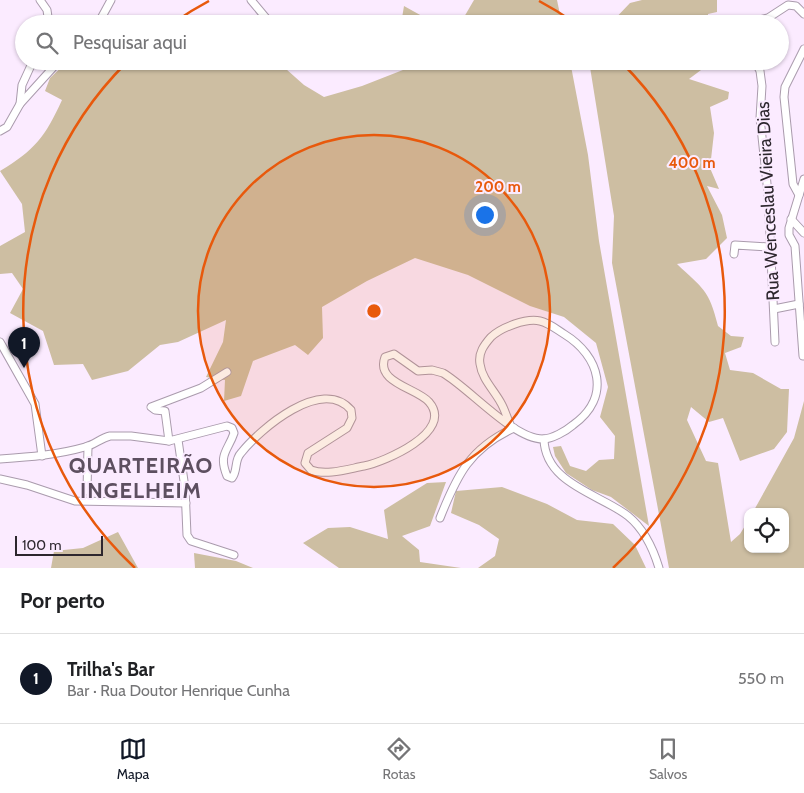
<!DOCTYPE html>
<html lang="pt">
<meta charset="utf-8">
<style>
:root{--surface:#fff;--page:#f2f2f2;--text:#202124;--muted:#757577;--line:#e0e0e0;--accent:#111827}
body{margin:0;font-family:Cabin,sans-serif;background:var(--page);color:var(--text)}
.controls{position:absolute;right:15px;bottom:15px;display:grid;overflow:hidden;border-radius:10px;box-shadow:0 1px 4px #0004}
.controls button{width:45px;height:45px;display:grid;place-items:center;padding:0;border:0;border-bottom:1px solid var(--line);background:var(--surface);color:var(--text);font:25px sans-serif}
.scale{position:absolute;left:15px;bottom:12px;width:88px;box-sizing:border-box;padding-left:5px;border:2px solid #2d272e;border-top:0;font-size:14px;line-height:18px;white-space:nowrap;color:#2d272e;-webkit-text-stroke:4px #fbebff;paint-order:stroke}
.you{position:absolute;left:484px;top:214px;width:18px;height:18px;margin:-12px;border:4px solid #fff;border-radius:50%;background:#1a73e8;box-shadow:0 0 0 8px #1a73e833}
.badge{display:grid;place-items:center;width:32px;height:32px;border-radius:50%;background:var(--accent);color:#fff;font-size:16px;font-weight:700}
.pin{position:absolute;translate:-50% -41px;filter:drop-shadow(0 1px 2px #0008)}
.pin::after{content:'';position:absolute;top:26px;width:18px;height:15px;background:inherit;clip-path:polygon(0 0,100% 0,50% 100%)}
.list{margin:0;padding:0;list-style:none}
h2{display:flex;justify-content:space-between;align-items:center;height:65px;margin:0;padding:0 20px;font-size:21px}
h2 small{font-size:16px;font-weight:400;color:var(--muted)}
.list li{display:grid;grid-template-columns:32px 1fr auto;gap:15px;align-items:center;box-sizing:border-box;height:90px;padding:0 20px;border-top:1px solid var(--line)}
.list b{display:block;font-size:19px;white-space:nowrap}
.list p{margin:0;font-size:16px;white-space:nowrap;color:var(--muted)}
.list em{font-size:16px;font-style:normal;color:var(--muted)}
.icon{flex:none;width:28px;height:28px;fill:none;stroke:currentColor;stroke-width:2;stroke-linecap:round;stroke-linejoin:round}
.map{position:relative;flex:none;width:804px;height:568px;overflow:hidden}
.search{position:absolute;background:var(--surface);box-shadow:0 1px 4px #0004;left:15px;right:15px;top:15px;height:55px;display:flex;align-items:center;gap:12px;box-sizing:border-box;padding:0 18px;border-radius:28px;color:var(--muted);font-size:19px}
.sheet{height:155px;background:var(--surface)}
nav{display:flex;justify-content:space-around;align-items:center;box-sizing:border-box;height:70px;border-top:1px solid var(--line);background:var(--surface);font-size:14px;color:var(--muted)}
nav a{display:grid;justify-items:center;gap:2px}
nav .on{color:var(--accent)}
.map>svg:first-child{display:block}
.green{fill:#cdbea2}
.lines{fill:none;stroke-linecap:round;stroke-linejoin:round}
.minor-casing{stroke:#aa9bad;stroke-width:9}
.minor{stroke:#fff;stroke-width:7}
.ring{fill:none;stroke:#e8590c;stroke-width:2.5}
.labels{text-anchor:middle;stroke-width:4;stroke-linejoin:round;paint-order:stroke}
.street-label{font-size:18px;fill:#2d272e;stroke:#fbebff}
.district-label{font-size:22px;font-weight:bold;letter-spacing:1px;fill:#5d4f60;stroke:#fbebff}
.centre{fill:#e8590c;stroke:#fbebff;stroke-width:2.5}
.ring-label{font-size:15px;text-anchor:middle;font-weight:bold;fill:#e8590c;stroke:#fbebff;stroke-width:4;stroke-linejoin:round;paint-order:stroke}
</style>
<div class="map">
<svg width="804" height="568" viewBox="0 0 804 568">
<rect width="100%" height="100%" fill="#fbebff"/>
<!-- green -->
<g class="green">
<polygon points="474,0 557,0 562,24 460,24"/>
<polygon points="642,0 717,0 717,12 708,14 708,24 610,24 630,3"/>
<polygon points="404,6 431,21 442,24 401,24"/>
<path d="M68,61h209l27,24 20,12 38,-11 46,-18 -2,-7h164l18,94 11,86 50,285 -38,-29 -19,-7 -26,-17 -11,-17 -2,-9 8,-1 9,20 16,5 13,-11 15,-1 1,-23 -15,-19 8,-30 -12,-44 -32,-26 -34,-11 -62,-31 -53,-17 -48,23 -45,26 1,31 -15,17 -13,-10 -42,16 -12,35 -17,5 1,-21 -19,-3 17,-35 3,-22 -48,22 -18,3 -32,26 -36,9 -9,-16 -29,1 -11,-34 -33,-18 13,-24 -11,-16 -12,1v-28l25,-14 -3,-28 -22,-33c35,-21 45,-34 62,-71l-17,-9 5,-13z"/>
<path d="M589,61h124l-24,18 40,13 -1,7 -18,8 4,26 -4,35 9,21 -12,-3 15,29 5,23 -21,21 -29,5c26,25 32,25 41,62l13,10 13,1 -3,10 -16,6 5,17 23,3 28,16h8l-2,43 -13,17 -34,12 -17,-43 -14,4 -18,-15 -4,13 19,41 12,2 13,79 9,-8 8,-13v28h37v-37h-32l41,-74 10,-37v167h-135l-57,-305 2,-47z"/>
<polygon points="446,482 430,526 402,536 419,550 420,562 461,568 339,568 303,543 328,528 350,527 388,539 384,510 427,483"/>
<polygon points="502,487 547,504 577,520 613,524 635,545 646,568 478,568 495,556 499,539 479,525 451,513 456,491"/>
<polygon points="118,532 138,568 51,568 54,551 83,548"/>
<polygon points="194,553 236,561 253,568 195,568"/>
</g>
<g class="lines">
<!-- minor casing -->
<g class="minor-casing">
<g id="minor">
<polyline points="40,0 47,10 49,24"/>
<polyline points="251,0 271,24"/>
<polyline points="98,24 111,0"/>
<polyline points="743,24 768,18 788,5 796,6 804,14"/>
<polyline points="755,61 760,71 762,86 760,118 768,193 775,342"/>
<polyline points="20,104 22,85 33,61"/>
<polyline points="0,131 7,127 20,104 59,61"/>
<polyline points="799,195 793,184 784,97 785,87 804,49"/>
<polyline points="791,219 804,233"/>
<polyline points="734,254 735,245 769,247"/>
<polyline points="774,309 799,304"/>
<polyline points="0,342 35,404 42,456"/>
<polyline points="803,356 795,246 789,235 789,228 804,179"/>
<path d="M544,439c1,45 56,55 84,77 16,13 25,32 31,52"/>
<polyline points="178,440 185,488 187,535 191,541 234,555"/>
<polyline points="169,441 165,411 155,410 151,407 201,388 227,372"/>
<path d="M0,459c29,-2 57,-4 85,-12 9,-2 16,-9 25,-11h21l38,5 58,-15 5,2 2,5c-6,18 -16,21 -7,43l5,2c6,-7 2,-18 9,-25 19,-24 81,-77 110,-43l1,8 -5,10 -39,25 -3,10 6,7c15,6 37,-1 53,-4 20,-4 91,-34 65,-64 -12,-14 -54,-19 -44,-45l9,-3 24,17 14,-1 11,3c26,15 70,66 100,66 9,0 23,-8 30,-14 39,-28 27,-69 -9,-91 -8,-5 -15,-11 -24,-13 -14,-3 -38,6 -49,16 -7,8 -13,16 -11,27 2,15 14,26 21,39 4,7 6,15 9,21"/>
<polyline points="0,479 27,485 75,501 186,503"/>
<polyline points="87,491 88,446"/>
<path d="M440,518c17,-43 30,-70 74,-90"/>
</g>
</g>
<!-- minor -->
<use href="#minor" class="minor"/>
</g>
<!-- distance rings -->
<circle cx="374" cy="311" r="176" fill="#e8590c" fill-opacity=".12"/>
<g class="ring">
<circle cx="374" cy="311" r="176"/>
<path d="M135 568A351 351 0 0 1 126 63M173 23A351 351 0 0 1 209 1M539 1A351 351 0 0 1 575 23M622 63A351 351 0 0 1 613 568"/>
</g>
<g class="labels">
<!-- street labels -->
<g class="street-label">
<text transform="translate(768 201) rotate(-93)" y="6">Rua Wenceslau Vieira Dias</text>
</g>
<!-- district labels -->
<g class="district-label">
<text x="141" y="473">QUARTEIRÃO<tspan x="141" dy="25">INGELHEIM</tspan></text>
</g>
</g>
<circle cx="374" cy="311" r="8" class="centre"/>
<g class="ring-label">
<text x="692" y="168">400 m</text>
<text x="498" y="192">200 m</text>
</g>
</svg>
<div class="controls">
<button><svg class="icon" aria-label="locate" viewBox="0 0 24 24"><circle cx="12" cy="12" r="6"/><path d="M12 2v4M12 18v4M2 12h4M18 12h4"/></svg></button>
</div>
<div class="scale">100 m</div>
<div class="you"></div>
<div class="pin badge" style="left:24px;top:368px">1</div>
<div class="search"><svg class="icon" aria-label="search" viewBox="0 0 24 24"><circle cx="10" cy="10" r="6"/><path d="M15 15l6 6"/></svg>Pesquisar aqui</div>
</div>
<section class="sheet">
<h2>Por perto<small></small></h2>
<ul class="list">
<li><span class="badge">1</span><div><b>Trilha's Bar</b><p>Bar · Rua Doutor Henrique Cunha</p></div><em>550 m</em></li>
</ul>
</section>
<nav>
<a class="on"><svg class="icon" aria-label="map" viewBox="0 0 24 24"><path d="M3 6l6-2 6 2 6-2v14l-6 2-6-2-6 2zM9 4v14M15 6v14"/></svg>Mapa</a>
<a><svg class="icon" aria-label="directions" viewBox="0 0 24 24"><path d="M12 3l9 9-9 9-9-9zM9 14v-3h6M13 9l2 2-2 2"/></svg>Rotas</a>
<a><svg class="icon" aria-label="saved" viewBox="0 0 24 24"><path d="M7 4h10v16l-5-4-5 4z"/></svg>Salvos</a>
</nav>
